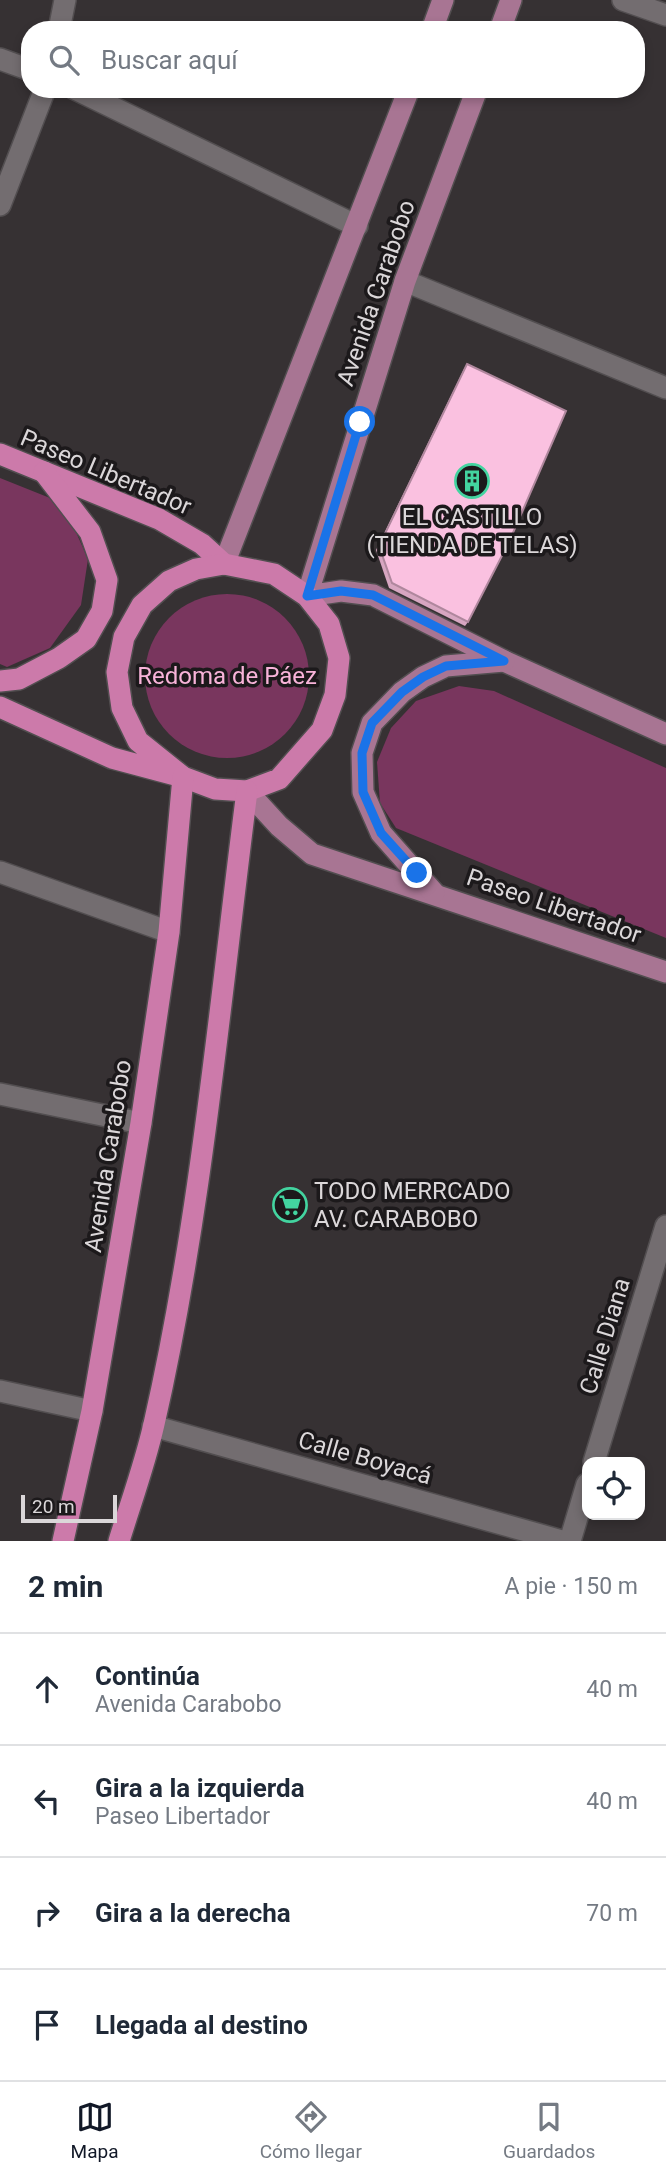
<!DOCTYPE html>
<html lang="es">
<meta charset="utf-8">
<style>
:root{--surface:#fff;--page:#f6f6f7;--text:#1f2937;--muted:#747a83;--line:#e0e1e3;--accent:#111827}
body{margin:0;font-family:Roboto,sans-serif;background:var(--page);color:var(--text)}
.controls{position:absolute;right:21px;bottom:21px;display:grid;overflow:hidden;border-radius:14px;box-shadow:0 4px 10px #0003}
.controls button{width:63px;height:63px;display:grid;place-items:center;padding:0;border:0;border-bottom:2px solid var(--line);background:var(--surface);color:var(--text);font:35px sans-serif}
.scale{position:absolute;left:21px;bottom:18px;width:96px;box-sizing:border-box;padding-left:7px;border:4px solid #dbd7d9;border-top:0;font-size:19px;line-height:24px;white-space:nowrap;color:#dbd7d9;-webkit-text-stroke:5px #1c191b;paint-order:stroke}
.stop{position:absolute;width:21px;height:21px;margin:-16px;border:5px solid #1a73e8;border-radius:50%;background:#fff}
.stop.end{background:#1a73e8;border-color:#fff;box-shadow:0 2px 7px #0008}
.list{margin:0;padding:0;list-style:none}
h2{display:flex;justify-content:space-between;align-items:center;height:91px;margin:0;padding:0 28px;font-size:30px}
h2 small{font-size:23px;font-weight:400;color:var(--muted)}
.list li{display:grid;grid-template-columns:46px 1fr auto;gap:21px;align-items:center;box-sizing:border-box;height:112px;padding:0 28px;border-top:2px solid var(--line)}
.list b{display:block;font-size:26px;white-space:nowrap}
.list p{margin:0;font-size:23px;white-space:nowrap;color:var(--muted)}
.list em{font-size:23px;font-style:normal;color:var(--muted)}
.icon{flex:none;width:38px;height:38px;fill:none;stroke:currentColor;stroke-width:2;stroke-linecap:round;stroke-linejoin:round}
.map{position:relative;flex:none;width:666px;height:1541px;overflow:hidden}
.search{position:absolute;background:var(--surface);box-shadow:0 4px 10px #0003;left:21px;right:21px;top:21px;height:77px;display:flex;align-items:center;gap:18px;box-sizing:border-box;padding:0 24px;border-radius:28px;color:var(--muted);font-size:26px}
.sheet{height:539px;background:var(--surface)}
nav{display:flex;justify-content:space-around;align-items:center;box-sizing:border-box;height:98px;border-top:2px solid var(--line);background:var(--surface);font-size:19px;color:var(--muted)}
nav a{display:grid;justify-items:center;gap:4px}
nav .on{color:var(--accent)}
.map>svg:first-child{display:block}
.green{fill:#79365e}
.lines{fill:none;stroke-linecap:round;stroke-linejoin:round}
.minor-casing{stroke:#524e50;stroke-width:24}
.major-casing{stroke:#524e50;stroke-width:24}
.highway-casing{stroke:#524e50;stroke-width:24}
.minor{stroke:#736d70;stroke-width:21}
.major{stroke:#a87593;stroke-width:21}
.highway{stroke:#cc7aaa;stroke-width:21}
.wall{fill:#d7a6c1}
.building{fill:#fac1e0;stroke:#af879d;stroke-width:2}
.route{stroke:#1a73e8;stroke-width:9}
.labels{text-anchor:middle;stroke-width:7;stroke-linejoin:round;paint-order:stroke}
.street-label{font-size:24px;fill:#dbd7d9;stroke:#1c191b}
.poi-label{font-size:24px;fill:#dbd7d9;stroke:#1c191b}
.park-label{font-size:24px;fill:#f8b3d9;stroke:#1c191b}
</style>
<div class="map">
<svg width="666" height="1541" viewBox="0 0 666 1541">
<rect width="100%" height="100%" fill="#363133"/>
<!-- green -->
<g class="green">
<polygon points="0,478 50,498 75,530 88,559 81,605 50,648 7,667 0,664"/>
<circle cx="227" cy="676" r="82"/>
<polygon points="459,686 494,691 666,768 666,938 396,828 380,803 377,762 391,728 416,701"/>
</g>
<g class="lines">
<!-- minor casing -->
<g class="minor-casing">
<g id="minor">
<polyline points="623,0 666,15"/>
<polyline points="59,30 65,0"/>
<polyline points="0,59 30,70"/>
<polyline points="75,89 357,226"/>
<polyline points="0,205 45,89"/>
<polyline points="405,281 666,388"/>
<polyline points="0,872 169,932"/>
<polyline points="0,1094 141,1123"/>
<polyline points="0,1391 92,1411"/>
<polyline points="153,1426 562,1541"/>
<polyline points="594,1462 666,1226"/>
<polyline points="570,1541 587,1484"/>
</g>
</g>
<!-- major casing -->
<g class="major-casing">
<g id="major">
<polyline points="432,30 443,0"/>
<polyline points="500,30 511,0"/>
<polyline points="477,89 405,281 307,596 341,591 373,595 504,661 666,734"/>
<polyline points="224,564 409,89"/>
<polyline points="247,791 279,826 312,854 666,972"/>
<polyline points="434,893 381,833 363,792 362,753 372,723 402,692 423,677 446,666 504,661"/>
</g>
</g>
<!-- highway casing -->
<g class="highway-casing">
<g id="highway">
<polyline points="0,454 159,519 202,544 224,564"/>
<polyline points="0,681 19,679 59,658 86,639 102,611 107,580 90,532 44,472"/>
<polyline points="0,707 112,758 183,777 215,789 247,791 279,779 322,730 335,695 339,658 329,624 307,596 274,574 224,564 196,569 169,581 142,605 124,637 117,672 122,708 138,741 183,777"/>
<polyline points="63,1541 92,1411 141,1123 169,932 183,777"/>
<path d="M119,1541c12,-39 26,-77 35,-117 47,-206 66,-423 93,-633"/>
</g>
</g>
<!-- minor -->
<use href="#minor" class="minor"/>
<!-- major -->
<use href="#major" class="major"/>
<!-- highway -->
<use href="#highway" class="highway"/>
</g>
<!-- wall -->
<polygon class="wall" points="467,364 468,622 465,626 389,588 376,550 464,369"/>
<!-- building -->
<polygon class="building" points="467,364 566,411 509,542 468,622 392,583 379,546"/>
<g class="lines">
<!-- route -->
<polyline class="route" points="360,422 307,596 341,591 373,595 504,661 446,666 423,677 402,692 372,723 362,753 363,792 381,833 417,873"/>
</g>
<!-- icons -->
<defs>
<g id="building-ring" transform="scale(1.75)"><circle r="9.5" fill="#1c191b" stroke="#43d4a0" stroke-width="1.5"/><path d="M-4-6H4V6H1V3H-1V6H-4ZM-2.5-4.3h1.7v1.8h-1.7ZM.8-4.3h1.7v1.8H.8ZM-2.5-1h1.7V.8h-1.7ZM.8-1h1.7V.8H.8Z" fill="#43d4a0"/></g>
<g id="supermarket-ring" transform="scale(1.75)"><circle r="9.5" fill="#1c191b" stroke="#43d4a0" stroke-width="1.5"/><path d="M-6-5.5h2.5l.6 2H6L4.5 2H-2.5L-4.4-4H-6ZM-1.5 3.2a1.3 1.3 0 1 0 .1 0ZM3 3.2a1.3 1.3 0 1 0 .1 0Z" fill="#43d4a0"/></g>
</defs>
<g fill-rule="evenodd">
<use href="#building-ring" x="472" y="481"/>
<use href="#supermarket-ring" x="290" y="1205"/>
</g>
<g class="labels">
<!-- street labels -->
<g class="street-label">
<text transform="translate(376 293) rotate(-71)" y="8">Avenida Carabobo</text>
<text transform="translate(106 472) rotate(23)" y="8">Paseo Libertador</text>
<text transform="translate(554 906) rotate(19)" y="8">Paseo Libertador</text>
<text transform="translate(108 1156) rotate(-81)" y="8">Avenida Carabobo</text>
<text transform="translate(605 1336) rotate(-73)" y="8">Calle Diana</text>
<text transform="translate(365 1458) rotate(16)" y="8">Calle Boyacá</text>
</g>
<!-- poi labels -->
<g class="poi-label">
<text x="472" y="525">EL CASTILLO<tspan x="472" dy="28">(TIENDA DE TELAS)</tspan></text>
<text x="314" y="1199" text-anchor="start">TODO MERRCADO<tspan x="314" dy="28">AV. CARABOBO</tspan></text>
</g>
<!-- park labels -->
<g class="park-label">
<text x="227" y="684">Redoma de Páez</text>
</g>
</g>
</svg>
<div class="controls">
<button><svg class="icon" aria-label="locate" viewBox="0 0 24 24"><circle cx="12" cy="12" r="6"/><path d="M12 2v4M12 18v4M2 12h4M18 12h4"/></svg></button>
</div>
<div class="scale">20 m</div>
<div class="stop" style="left:360px;top:422px"></div>
<div class="stop end" style="left:417px;top:873px"></div>
<div class="search"><svg class="icon" aria-label="search" viewBox="0 0 24 24"><circle cx="10" cy="10" r="6"/><path d="M15 15l6 6"/></svg>Buscar aquí</div>
</div>
<section class="sheet">
<h2>2 min<small>A pie · 150 m</small></h2>
<ul class="list">
<li><svg class="icon" aria-label="ahead" viewBox="0 0 24 24"><path d="M12 20V5M6 11l6-6 6 6"/></svg><div><b>Continúa</b><p>Avenida Carabobo</p></div><em>40 m</em></li>
<li><svg class="icon" aria-label="left" viewBox="0 0 24 24"><path d="M17 20v-9H6M10 6l-5 5 5 5"/></svg><div><b>Gira a la izquierda</b><p>Paseo Libertador</p></div><em>40 m</em></li>
<li><svg class="icon" aria-label="right" viewBox="0 0 24 24"><path d="M7 20v-9h11M14 6l5 5-5 5"/></svg><div><b>Gira a la derecha</b></div><em>70 m</em></li>
<li><svg class="icon" aria-label="arrive" viewBox="0 0 24 24"><path d="M6 21V4h12l-3 4 3 4H6"/></svg><div><b>Llegada al destino</b></div></li>
</ul>
</section>
<nav>
<a class="on"><svg class="icon" aria-label="map" viewBox="0 0 24 24"><path d="M3 6l6-2 6 2 6-2v14l-6 2-6-2-6 2zM9 4v14M15 6v14"/></svg>Mapa</a>
<a><svg class="icon" aria-label="directions" viewBox="0 0 24 24"><path d="M12 3l9 9-9 9-9-9zM9 14v-3h6M13 9l2 2-2 2"/></svg>Cómo llegar</a>
<a><svg class="icon" aria-label="saved" viewBox="0 0 24 24"><path d="M7 4h10v16l-5-4-5 4z"/></svg>Guardados</a>
</nav>
